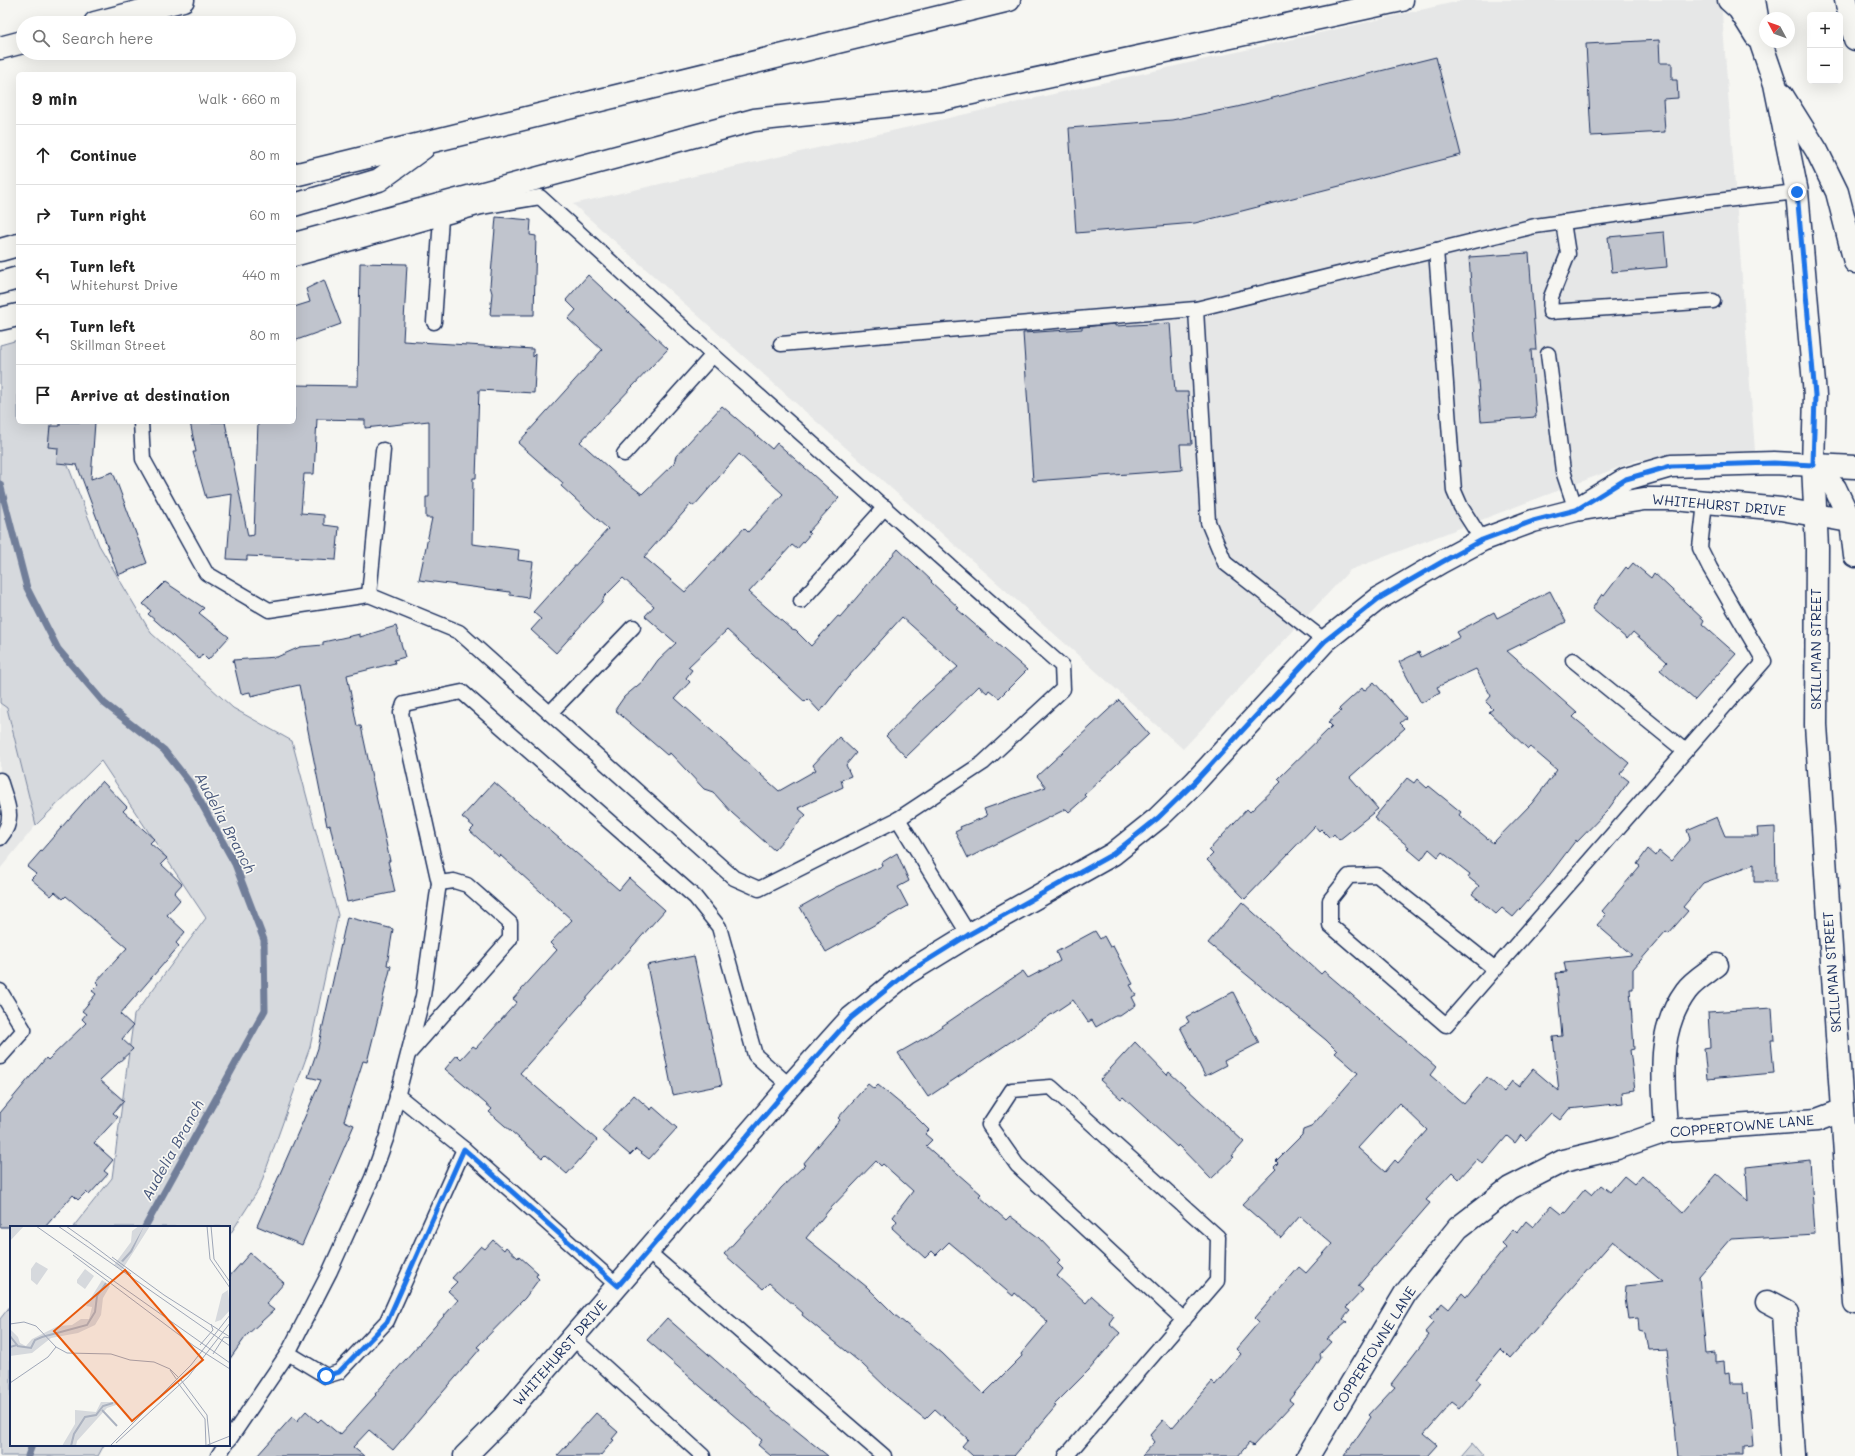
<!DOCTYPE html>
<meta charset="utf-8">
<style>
:root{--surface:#fff;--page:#f2f2f2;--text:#222;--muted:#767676;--line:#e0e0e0}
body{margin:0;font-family:Mali,sans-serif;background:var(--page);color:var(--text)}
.controls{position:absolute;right:12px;top:12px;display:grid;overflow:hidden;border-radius:6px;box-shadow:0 4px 16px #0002}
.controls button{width:36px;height:36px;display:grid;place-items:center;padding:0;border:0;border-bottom:1px solid var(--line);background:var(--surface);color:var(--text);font:20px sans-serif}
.compass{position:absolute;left:1759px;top:12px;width:36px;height:36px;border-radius:50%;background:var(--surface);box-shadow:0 4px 16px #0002;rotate:311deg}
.stop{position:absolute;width:12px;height:12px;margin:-9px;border:3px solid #1a73e8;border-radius:50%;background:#fff}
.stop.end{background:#1a73e8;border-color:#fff;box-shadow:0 1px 4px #0008}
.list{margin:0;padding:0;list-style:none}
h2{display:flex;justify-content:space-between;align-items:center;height:52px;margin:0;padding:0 16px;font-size:17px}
h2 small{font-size:13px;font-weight:400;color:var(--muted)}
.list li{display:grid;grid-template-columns:26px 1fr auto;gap:12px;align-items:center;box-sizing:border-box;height:60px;padding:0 16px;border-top:1px solid var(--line)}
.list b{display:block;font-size:15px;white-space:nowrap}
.list p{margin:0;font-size:13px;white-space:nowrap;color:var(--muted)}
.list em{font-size:13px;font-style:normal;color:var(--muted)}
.icon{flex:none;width:22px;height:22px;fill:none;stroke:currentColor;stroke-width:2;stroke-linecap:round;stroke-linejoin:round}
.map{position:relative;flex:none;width:1855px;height:1456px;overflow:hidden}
.search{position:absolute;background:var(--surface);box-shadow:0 4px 16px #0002;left:16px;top:16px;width:280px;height:44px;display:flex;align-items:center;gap:10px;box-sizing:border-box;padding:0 14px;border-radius:22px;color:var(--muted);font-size:15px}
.panel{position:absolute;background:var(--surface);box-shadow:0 4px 16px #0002;left:16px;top:72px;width:280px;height:352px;border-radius:6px}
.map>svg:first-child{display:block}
.built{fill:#e6e7e7}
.green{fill:#d6d9dd;stroke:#78849e}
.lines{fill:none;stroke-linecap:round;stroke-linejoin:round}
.stream{stroke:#717e99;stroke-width:7}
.building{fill:#c0c4cd;stroke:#1b2f5e;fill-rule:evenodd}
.lane-casing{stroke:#1b2f5e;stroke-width:17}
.street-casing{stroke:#1b2f5e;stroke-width:25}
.secondary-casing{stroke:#1b2f5e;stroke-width:25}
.highway-casing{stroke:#1b2f5e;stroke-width:25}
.lane{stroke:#f6f6f2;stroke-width:14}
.street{stroke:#f6f6f2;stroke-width:22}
.secondary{stroke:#f6f6f2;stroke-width:22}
.highway{stroke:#f6f6f2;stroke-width:22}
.route{stroke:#1a73e8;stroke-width:5}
.labels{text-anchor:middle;stroke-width:3.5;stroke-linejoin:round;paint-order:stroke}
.street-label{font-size:14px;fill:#1b2f5e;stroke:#f6f6f2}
.water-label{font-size:15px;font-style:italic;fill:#46567b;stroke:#f6f6f2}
.inset-river{fill:none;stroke:#abb2c0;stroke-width:2}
.inset-road{fill:none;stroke:#9ea6b7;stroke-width:1}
.view{fill:#e8590c;fill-opacity:0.15;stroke:#e8590c;stroke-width:2}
.inset-edge{fill:none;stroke:#1b2f5e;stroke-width:2}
</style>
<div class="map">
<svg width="1855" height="1456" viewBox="0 0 1855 1456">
<rect width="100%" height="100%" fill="#f6f6f2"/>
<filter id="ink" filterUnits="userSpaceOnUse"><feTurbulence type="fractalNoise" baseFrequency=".025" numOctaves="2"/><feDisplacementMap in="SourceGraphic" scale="8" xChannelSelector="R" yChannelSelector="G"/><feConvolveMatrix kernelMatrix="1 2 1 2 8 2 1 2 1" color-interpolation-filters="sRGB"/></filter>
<g filter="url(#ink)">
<!-- built -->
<g class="built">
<polygon points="1464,0 1721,0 1756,464 1638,460 1350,570 1183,749 573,204"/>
<polygon points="0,703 7,708 36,825 0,869"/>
</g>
<!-- green -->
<g class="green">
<polygon points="18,340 18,422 51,422 99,545 151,633 233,708 292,741 338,915 310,1047 259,1189 229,1236 229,1227 73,1227 112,1178 134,1015 206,918 101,761 36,825 7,708 0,703 0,345"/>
<polygon points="11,1305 11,1445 104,1445 98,1456 0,1456 0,1319"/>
<polygon points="1473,1442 1485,1456 1461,1456"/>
</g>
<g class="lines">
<!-- stream -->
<g class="stream">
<polyline points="0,484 27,588 58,649 104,703 164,750 190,783 235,864 264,940 265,1010 145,1227"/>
<polyline points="28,1456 32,1445"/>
</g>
</g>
<!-- building -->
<g class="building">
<polygon points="1659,40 1660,63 1672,63 1672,80 1677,80 1678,98 1663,99 1665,132 1591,136 1586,44"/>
<polygon points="1436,57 1461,155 1195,223 1076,233 1069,128 1172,120 1237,107"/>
<polygon points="496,217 531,220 530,235 536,236 534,315 490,315 492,293 490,286"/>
<polygon points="1664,232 1667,267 1612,272 1608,237"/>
<polygon points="1529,253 1536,350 1531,350 1536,417 1481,421 1469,257"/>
<polygon points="360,263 407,264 403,341 533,349 533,357 536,354 534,393 479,390 476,478 473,478 472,544 519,550 518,560 533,562 528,598 510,595 510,592 419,580 432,518 426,518 426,497 429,497 429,421 365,428 365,420 317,419 314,474 304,474 301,513 324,515 324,525 339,527 336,560 247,556 247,560 227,559 232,494 206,498 193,452 196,452 190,422 225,422 248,536 254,535 258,422 294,422 294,385 358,386"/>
<path d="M588,275l80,74 -88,93 38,34 24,18 32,-31 2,-7 46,-50 50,43 5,-6 62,55 -31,34 2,2 -13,15 -5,-4 -43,47 43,38 4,1 15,15 27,-30 2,1 58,-68 34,32 -1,1 28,26 -2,1 70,61 -28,28 -10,-8 -2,3 -8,-7 -73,71 -20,-21 37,-38 35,-31 -56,-50 -54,60 -28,35 -12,-13 -3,3 -78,-72 -39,37 4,3 -6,8 4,4 -15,16 104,93 37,-21 -3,-5 26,-28 17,16 -10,12 5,11 -10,4 2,7 -45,21 8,7 -32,35 -42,-37 -19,-21 -9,-3 -34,-36 -3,2 -52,-45 9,-13 19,-16 15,-21 18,-17 -31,-27 9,-10 -31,-28 -19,19 -2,5 -46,51 -25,-23 10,-11 -8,-7 75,-83 -47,-43 2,-3 -45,-40 84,-93 -34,-31 8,-9 -10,-10zM739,454l44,40 -35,38 -4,-4 -59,64 -41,-35 47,-53 3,2z"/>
<polygon points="324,280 341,324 294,341 294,307 310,302 306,289"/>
<polygon points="1170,323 1175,392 1188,392 1192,444 1180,444 1182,470 1033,481 1023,333 1082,329 1082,327 1115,324 1115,326"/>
<polygon points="60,422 95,422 91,479 113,472 147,563 118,575 77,465 57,463 58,448 48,447 50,426 60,426"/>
<polygon points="1633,563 1651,578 1654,573 1704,620 1702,624 1736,654 1695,700 1660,670 1667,662 1657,653 1633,632 1627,639 1592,609 1602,594 1604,596 1626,567 1628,569"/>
<polygon points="165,582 204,608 199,613 229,637 208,660 202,654 199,659 148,614 151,611 143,604"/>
<polygon points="1550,591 1566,622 1507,651 1577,713 1573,717 1629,763 1620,774 1629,781 1607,811 1577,842 1576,840 1544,882 1513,917 1502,908 1496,914 1472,894 1479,886 1468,877 1470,874 1442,852 1438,857 1429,849 1421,860 1407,848 1409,847 1374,818 1407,778 1414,783 1417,779 1427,788 1429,786 1461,812 1459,815 1493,843 1532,803 1557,770 1530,747 1528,749 1489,712 1493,709 1486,702 1491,696 1476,669 1437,687 1440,693 1421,703 1399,662 1419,652 1421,657 1460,637 1457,632 1494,612 1497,618"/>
<polygon points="396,626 405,657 394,660 395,663 347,675 357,726 361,726 390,861 388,861 395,892 347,902 330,825 327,826 299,685 251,696 250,692 241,694 233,660 277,657 300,647 323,645 323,642 360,634 360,637"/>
<polygon points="1374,682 1406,718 1400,723 1405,728 1350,777 1378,809 1339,840 1334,834 1330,838 1321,829 1319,831 1315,826 1245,899 1207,860 1213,854 1209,850 1247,809 1250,812 1281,782 1278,779 1332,726 1328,722 1341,711 1339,709 1362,688 1364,691"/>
<polygon points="1119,700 1149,734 1084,795 1086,797 1069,812 1066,809 968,858 955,832 961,829 960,827 987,816 984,809 1046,787 1037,776"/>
<polygon points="102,781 127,807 123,811 154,839 150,843 167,858 161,864 182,884 174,893 180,900 167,915 185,932 176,943 179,946 120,1014 133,1026 122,1039 133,1049 100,1080 124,1101 113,1113 118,1117 94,1143 113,1160 104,1171 108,1174 89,1195 86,1192 78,1200 73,1195 45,1227 0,1227 0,1113 46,1058 48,1060 86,1023 82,1019 86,1014 82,1011 96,994 92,991 99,984 96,982 127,948 66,896 63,899 55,892 51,896 31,879 36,874 27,867"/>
<polygon points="494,782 619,890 629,878 665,910 520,1073 597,1140 567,1174 545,1155 542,1158 489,1112 492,1109 445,1069 457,1055 461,1059 473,1046 476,1048 517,1002 513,999 557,950 550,943 572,920 500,855 499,857 470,831 474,827 462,817"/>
<path d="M1717,817l8,19h33l-1,-8 18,-1 1,55h-22v-18l-51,19 -20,24 5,4 -19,22 -3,-2 -33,38v20h-3l4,60 -4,1 5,40 -13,2 1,11 -54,6 -9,11 -9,-7 -25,27 -5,-5 -6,8 -8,-7 -24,28 -6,-5 -18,20 -7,-7 -26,28 4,3 -72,83 5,4 -17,18 4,3 -7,8 4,3 -20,17 4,3 -11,12 1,4 -9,14 -23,28 4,3 -40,43 -4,-3 -11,13h-96l13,-14 -5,-7 13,-15 9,8 40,-46 3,3 26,-31 -5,-5 23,-27 -4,-4 44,-51 7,6 26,-29 -32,-28 -19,22 -39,-34 34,-35 -2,-2 4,-4 -2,-2 26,-26 1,-5 8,-3 47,-54 -23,-20 2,-2 -11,-11 -118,-97 34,-41 79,72 3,-3 112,96 -6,8 34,29 23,-27 17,15 8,-11 7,5 14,-17 26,22 -6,-54 9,-1 -6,-63 10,-1 -2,-10 68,-7 -35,-30 9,-10 -4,-4 38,-45 -3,-2 11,-15 8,7 3,-5 12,10 19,-22 -3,-9zM1399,1103l28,27 -29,33 -3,-3 -10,12 -27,-24z"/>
<polygon points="897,853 909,881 898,887 908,906 826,952 800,907 836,887 882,866 881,863"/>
<polygon points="347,917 393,929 387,965 391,966 367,1062 363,1061 344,1121 354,1125 302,1245 257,1226 321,1080 308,1077 318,1048"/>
<polygon points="1095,931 1100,939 1104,936 1110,947 1113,946 1124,967 1133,984 1130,985 1136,995 1132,997 1136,1005 1120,1016 1115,1016 1096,1027 1092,1020 1088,1022 1073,1000 928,1097 898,1053 926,1037 1023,971 1028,978 1060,961 1056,952"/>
<polygon points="694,956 722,1085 673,1095 647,965"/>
<polygon points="1233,992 1259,1043 1224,1061 1226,1065 1205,1076 1180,1027 1189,1022 1186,1017"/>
<polygon points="1772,1008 1774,1040 1771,1040 1774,1073 1707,1079 1704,1048 1710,1047 1708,1012"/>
<polygon points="1135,1042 1167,1075 1169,1072 1244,1142 1232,1156 1234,1157 1211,1179 1178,1145 1177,1147 1123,1097 1121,1099 1100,1080"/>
<path d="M868,1084l6,5 4,-4 35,29 16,16 -4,4 7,6 -6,6 55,48 -2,2 27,24 4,-4 28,21 22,23 -3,3 6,6 -6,7 29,27 6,-7 22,20 -5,7 11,10 -31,37 -35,35 2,1 -42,50h-41l-11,-10 6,-7 -33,-30 -10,10 -35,-28 -28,-27 -60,-49 1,-2 -34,-30 -6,6 -39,-35 32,-35 25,-31 24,-23 -2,-1 37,-44 -2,-2zM876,1161l5,5 2,-2 30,27 -20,26 4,4 -5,7 33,30 7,-7 4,4 13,-13 64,54 2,-3 33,29 -27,32 1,2 -38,38 -42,-41 -47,-38 -28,-28 -61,-49 23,-28z"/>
<polygon points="634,1095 651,1110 653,1107 677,1128 649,1159 636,1149 630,1155 602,1131"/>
<polygon points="1810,1160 1815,1234 1731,1239 1699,1276 1706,1354 1716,1353 1716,1362 1724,1361 1725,1373 1729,1372 1730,1382 1742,1382 1743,1393 1747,1392 1752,1447 1742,1448 1742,1456 1677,1456 1666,1348 1649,1349 1646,1333 1639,1331 1638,1318 1628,1319 1625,1298 1626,1286 1663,1282 1613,1241 1510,1358 1501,1349 1476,1379 1481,1383 1460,1408 1452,1402 1424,1434 1437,1445 1427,1456 1344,1456 1371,1417 1369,1415 1395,1387 1391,1384 1429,1335 1425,1332 1433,1323 1429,1319 1442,1303 1449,1309 1462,1293 1466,1297 1506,1247 1502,1243 1513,1229 1517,1233 1526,1221 1533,1227 1551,1206 1561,1214 1564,1211 1566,1212 1585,1189 1592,1195 1601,1185 1610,1192 1624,1176 1634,1184 1642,1175 1683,1213 1717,1174 1748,1201 1746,1167"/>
<polygon points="493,1240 504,1250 506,1247 518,1258 519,1256 538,1273 536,1276 539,1279 525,1298 477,1347 480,1349 393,1450 369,1430 353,1447 364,1456 257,1456 292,1417 297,1421 306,1411 318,1422 321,1419 340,1435 376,1395 375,1394 458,1300 448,1291 457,1282 452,1278 481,1246 485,1249"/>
<polygon points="250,1253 284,1283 266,1304 274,1310 247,1335 229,1360 229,1277"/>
<polygon points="667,1318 781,1418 828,1456 771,1456 758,1445 762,1440 647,1340"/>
<polygon points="596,1413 618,1432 612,1439 614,1440 600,1456 557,1456"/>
</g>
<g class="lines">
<!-- lane casing -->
<g class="lane-casing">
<g id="lane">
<polyline points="1563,222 1568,254 1551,297 1550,312 1713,301"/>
<polyline points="1436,250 1454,491 1461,507 1482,540"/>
<polyline points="1196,309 1208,522 1225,563 1325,641"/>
<polyline points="434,322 441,218"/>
<polyline points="781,344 1196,309 1535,226 1707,202 1797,192"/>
<polyline points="1548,354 1563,471 1576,510"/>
<polyline points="141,422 143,459 206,573 269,610 369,595 459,632 734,878 759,889 898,819 983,763 1063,689 1062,666 713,355 540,197 481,207 294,259"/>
<polyline points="624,454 713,355"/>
<polyline points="369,595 383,450"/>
<polyline points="801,601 885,507"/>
<polyline points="1573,660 1685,751"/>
<polyline points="550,713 633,627"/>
<path d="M0,780c6,22 17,38 0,58"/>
<polyline points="898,819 969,935"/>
<polyline points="1495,969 1377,875 1349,876 1330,900 1330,925 1446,1025 1764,661 1710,568 1700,548 1705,502"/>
<polyline points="0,991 24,1030 0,1057"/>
<polyline points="410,1052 510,939 510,923 467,885 454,881 439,883"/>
<polyline points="397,1095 464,1149 618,1286"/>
<polyline points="647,1251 884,1456"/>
<polyline points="573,1338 703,1456"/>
<polyline points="288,1353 326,1376 339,1372 387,1321 464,1149"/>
<polyline points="229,1440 288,1353 330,1271 372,1178 387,1136 423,996 439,883 401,713 404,704 462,692 695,897 719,927 755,1055 790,1086"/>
<polyline points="218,1456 225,1445"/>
<polyline points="1066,1456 1217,1281 1218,1237 1051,1087 1012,1090 989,1125 1017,1165 1184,1320"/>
</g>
</g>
<!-- street casing -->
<g class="street-casing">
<g id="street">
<path d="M1666,1131c-2,-49 -11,-98 20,-140 7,-10 21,-18 31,-26"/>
<polyline points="1766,1303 1785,1313 1794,1456"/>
<polyline points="1308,1456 1405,1294 1458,1228 1510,1188 1563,1161 1617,1148 1666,1131 1817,1120 1841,1111"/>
</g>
</g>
<!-- secondary casing -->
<g class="secondary-casing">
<g id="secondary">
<polyline points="1729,0 1739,9 1756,36"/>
<polyline points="1754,0 1762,46 1775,84 1797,192 1815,395 1813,465 1817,548 1816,725 1855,1302"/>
<polyline points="1846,0 1855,39"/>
<polyline points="1782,95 1817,151 1837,192 1855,262"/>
<polyline points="294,244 754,120 940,100 1402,0"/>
<polyline points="0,319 18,315"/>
<polyline points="1813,465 1835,488 1851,522 1855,556"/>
<polyline points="1585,504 1626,479 1671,466 1774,463 1855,467"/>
<polyline points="465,1456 504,1417 790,1086 851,1018 907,973 969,935 1113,854 1158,818 1195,782 1325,641 1378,599 1441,562 1482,540 1533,521 1576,510 1644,499 1674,499 1781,509 1855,522"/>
</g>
</g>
<!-- highway casing -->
<g class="highway-casing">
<g id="highway">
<polyline points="95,23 183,0"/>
<polyline points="0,48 23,42"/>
<polyline points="294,175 1009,0"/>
<polyline points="294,205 379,180 423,148"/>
<polyline points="0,250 18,245"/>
<polyline points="0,283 18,278"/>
</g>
</g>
<!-- lane -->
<use href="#lane" class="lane"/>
<!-- street -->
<use href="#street" class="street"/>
<!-- secondary -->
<use href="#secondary" class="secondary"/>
<!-- highway -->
<use href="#highway" class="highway"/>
</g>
</g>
<g class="lines" filter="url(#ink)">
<!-- route -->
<polyline class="route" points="326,1376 339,1372 387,1322 464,1149 618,1286 790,1086 851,1018 907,973 968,935 1113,854 1158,818 1195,782 1325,641 1378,599 1442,562 1482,540 1533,521 1576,510 1626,479 1671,466 1774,463 1813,465 1815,395 1797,192"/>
</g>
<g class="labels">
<!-- street labels -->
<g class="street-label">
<text transform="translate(1719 505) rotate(5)" y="5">WHITEHURST DRIVE</text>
<text transform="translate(1816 649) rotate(-90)" y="5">SKILLMAN STREET</text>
<text transform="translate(1832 972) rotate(-94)" y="5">SKILLMAN STREET</text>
<text transform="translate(1742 1126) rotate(-5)" y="5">COPPERTOWNE LANE</text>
<text transform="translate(1374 1349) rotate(-58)" y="5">COPPERTOWNE LANE</text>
<text transform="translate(560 1353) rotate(-49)" y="5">WHITEHURST DRIVE</text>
</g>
<!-- water labels -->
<g class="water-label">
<text transform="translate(225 823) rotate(62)" y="5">Audelia Branch</text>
<text transform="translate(173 1150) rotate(-61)" y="5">Audelia Branch</text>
</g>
</g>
<!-- overview -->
<g transform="translate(10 1226)">
<rect width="220" height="220" fill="#f6f6f2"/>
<path d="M0,0h14l-14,15zM129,0h11l-28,44 -8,-5 17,-23 1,-11zM26,36l12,7 -11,16 -6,-5v-11zM75,43l9,7 -9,13 -8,-6v-3zM92,54l8,6 -7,12 -2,17 -6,10 -17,8 -27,5 -19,15 -22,3v-27l8,8 2,6 6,3 6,-7 26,-13 14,-1 9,-6h8l3,-12 -6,-1zM218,64l2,20 -9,10 -6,2 7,-28zM91,176h16l-1,3 -9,3 -30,33 -1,5h-14l13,-22v-14l21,2z" fill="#d6d9dd"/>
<path d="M134,0l-12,26 -9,10 -2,-1 9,-10z" fill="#abb2c0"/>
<path class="inset-river" d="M0,110l7,9 -7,2M7,120l14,2 4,-8 7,-3 45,-12 8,-13 2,-16 9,-13M92,184l15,16M61,220l3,-12 11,-17 11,-2 7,-9 10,-3"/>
<path class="inset-road" d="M26,0l194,137M48,0l172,120M56,0l21,15M197,0l3,33 20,29M201,0l3,33 16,23M76,14l45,34M63,29l121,91 36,23M102,31l52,38 66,42M0,98l14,-2 12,4 20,21 11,6 44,1 19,6 24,2 16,7 9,9M190,119l13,-15 -2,-6M203,128l11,-17 6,1M160,144l7,10M171,154l26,35 3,31M0,157l38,-26 8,-10M168,157l27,36 1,27M106,217l72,-66 42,-54M100,220l81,-81 39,-50M195,220l25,-10"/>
<path class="view" d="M115,44l78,90 -71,61 -78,-90z"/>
<rect width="220" height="220" class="inset-edge"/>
</g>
</svg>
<div class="controls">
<button>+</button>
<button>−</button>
</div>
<svg class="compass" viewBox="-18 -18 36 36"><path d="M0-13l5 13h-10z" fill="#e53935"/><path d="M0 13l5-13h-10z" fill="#767676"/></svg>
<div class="stop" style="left:326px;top:1376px"></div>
<div class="stop end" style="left:1797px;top:192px"></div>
<div class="search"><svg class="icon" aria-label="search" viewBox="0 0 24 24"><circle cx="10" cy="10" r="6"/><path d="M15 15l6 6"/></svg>Search here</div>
<section class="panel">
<h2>9 min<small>Walk · 660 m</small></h2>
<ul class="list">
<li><svg class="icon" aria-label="ahead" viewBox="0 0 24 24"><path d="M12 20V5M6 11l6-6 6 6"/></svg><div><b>Continue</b></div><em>80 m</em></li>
<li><svg class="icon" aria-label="right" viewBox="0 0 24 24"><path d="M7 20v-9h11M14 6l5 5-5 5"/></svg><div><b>Turn right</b></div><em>60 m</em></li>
<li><svg class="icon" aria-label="left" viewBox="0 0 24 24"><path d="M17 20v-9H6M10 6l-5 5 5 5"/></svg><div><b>Turn left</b><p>Whitehurst Drive</p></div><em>440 m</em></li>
<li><svg class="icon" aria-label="left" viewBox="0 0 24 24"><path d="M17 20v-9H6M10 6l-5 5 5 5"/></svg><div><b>Turn left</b><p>Skillman Street</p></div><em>80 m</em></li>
<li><svg class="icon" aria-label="arrive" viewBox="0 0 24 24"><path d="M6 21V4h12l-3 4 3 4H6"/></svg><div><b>Arrive at destination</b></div></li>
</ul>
</section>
</div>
